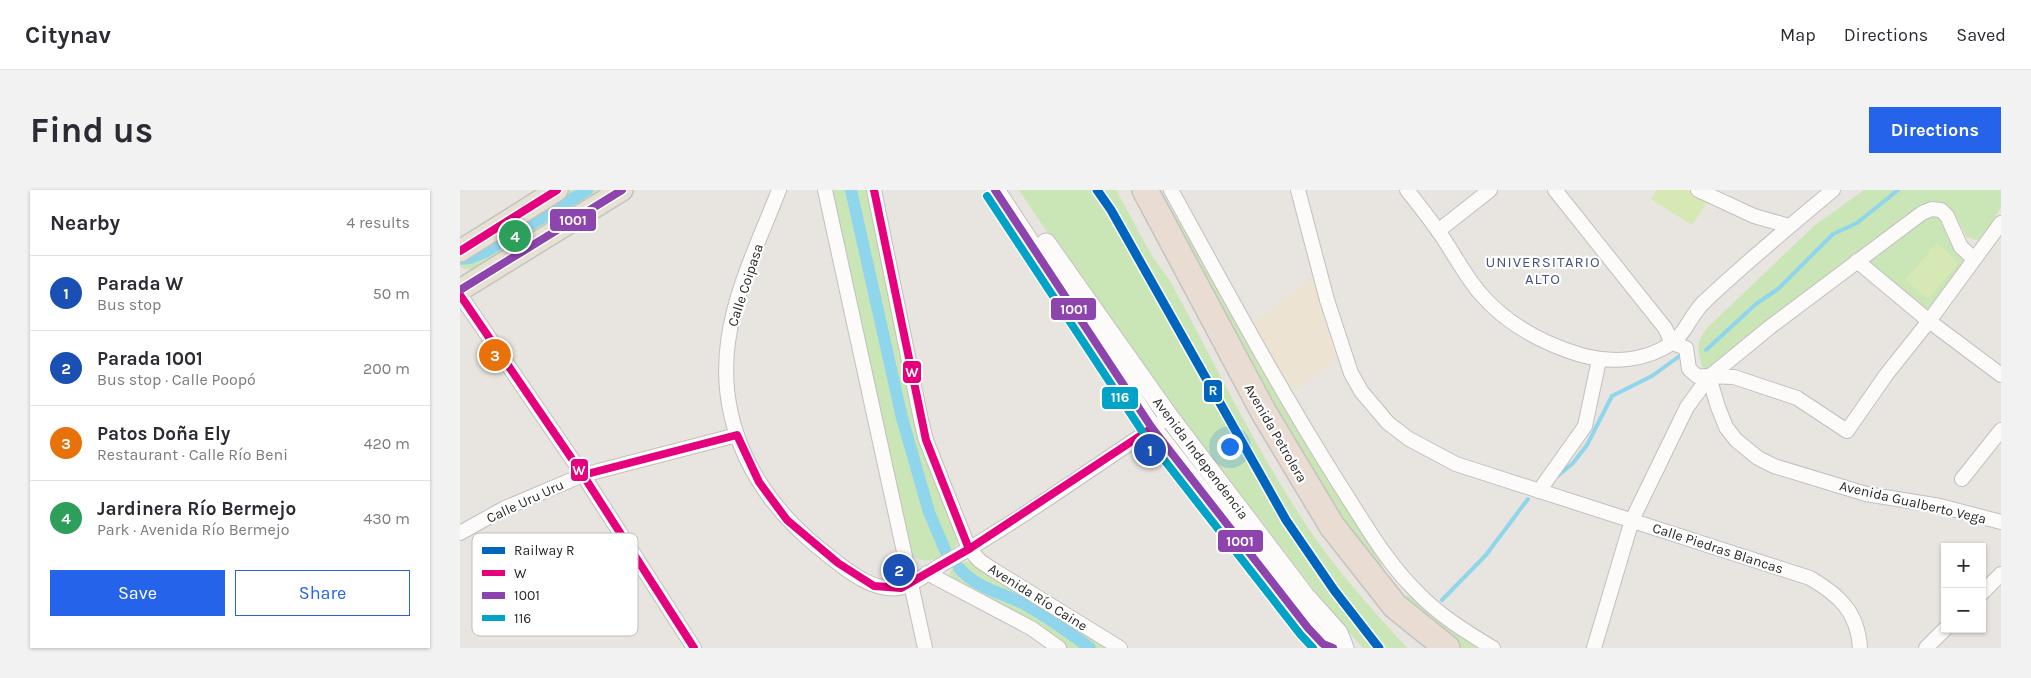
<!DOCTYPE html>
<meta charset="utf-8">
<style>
:root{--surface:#fff;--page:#f2f2f3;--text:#2b2b33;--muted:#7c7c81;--line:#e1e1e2;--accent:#2563eb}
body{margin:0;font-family:Karla,sans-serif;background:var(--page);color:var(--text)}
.controls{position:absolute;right:15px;bottom:15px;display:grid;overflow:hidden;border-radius:0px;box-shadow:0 1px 4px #0004}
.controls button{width:45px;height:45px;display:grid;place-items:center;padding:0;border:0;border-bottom:1px solid var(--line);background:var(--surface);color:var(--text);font:25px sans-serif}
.you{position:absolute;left:769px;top:256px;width:18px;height:18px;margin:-12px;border:4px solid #fff;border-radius:50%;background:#1a73e8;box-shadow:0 0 0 8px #1a73e833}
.badge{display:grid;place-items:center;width:32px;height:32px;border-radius:50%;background:var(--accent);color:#fff;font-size:16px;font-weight:700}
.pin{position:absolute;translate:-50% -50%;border:2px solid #fff;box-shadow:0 1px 5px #0006}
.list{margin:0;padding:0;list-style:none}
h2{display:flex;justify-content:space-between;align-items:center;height:65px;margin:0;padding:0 20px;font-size:21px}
h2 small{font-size:16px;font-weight:400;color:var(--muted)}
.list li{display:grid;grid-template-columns:32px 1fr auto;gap:15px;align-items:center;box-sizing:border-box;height:75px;padding:0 20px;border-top:1px solid var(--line)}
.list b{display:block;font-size:19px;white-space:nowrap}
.list p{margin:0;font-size:16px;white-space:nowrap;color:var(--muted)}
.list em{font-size:16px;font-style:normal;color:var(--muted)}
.actions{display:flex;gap:10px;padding:15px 20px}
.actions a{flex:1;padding:11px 0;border:1px solid var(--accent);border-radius:0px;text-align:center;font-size:18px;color:var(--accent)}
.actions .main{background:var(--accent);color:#fff}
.map{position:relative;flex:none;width:1541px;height:458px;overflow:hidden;border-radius:0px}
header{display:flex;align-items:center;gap:30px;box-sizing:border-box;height:70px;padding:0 25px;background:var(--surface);border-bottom:1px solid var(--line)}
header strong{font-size:24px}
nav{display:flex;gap:28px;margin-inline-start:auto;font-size:18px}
.intro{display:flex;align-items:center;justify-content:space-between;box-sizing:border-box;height:120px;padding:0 30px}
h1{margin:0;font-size:35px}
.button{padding:12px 22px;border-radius:0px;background:var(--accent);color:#fff;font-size:18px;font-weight:700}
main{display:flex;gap:30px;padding:0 30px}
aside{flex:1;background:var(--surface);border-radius:0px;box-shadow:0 1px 4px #0004}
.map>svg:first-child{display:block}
.education{fill:#ece3d3}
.green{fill:#cae5b6}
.pitch{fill:#d6e9b4}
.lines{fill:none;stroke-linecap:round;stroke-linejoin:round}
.stream{stroke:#8fd6ed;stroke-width:4}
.canal{stroke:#8fd6ed;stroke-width:12}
.street-casing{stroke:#c1c0c1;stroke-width:16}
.secondary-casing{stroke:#c1c0c1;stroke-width:21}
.primary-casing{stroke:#c4c3c1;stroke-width:24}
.highway-casing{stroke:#c4c3c1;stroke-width:28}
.street{stroke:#fcfbfa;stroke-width:14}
.secondary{stroke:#fcfbfa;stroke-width:19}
.primary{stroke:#e6e1d2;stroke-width:21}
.highway{stroke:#e9dcd2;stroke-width:25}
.bus-1-casing{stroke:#fff;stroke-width:11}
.bus-2-casing{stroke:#fff;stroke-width:11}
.bus-3-casing{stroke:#fff;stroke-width:11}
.bus-1{stroke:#e5007d;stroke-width:8}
.bus-2{stroke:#8e44ad;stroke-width:8}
.bus-3{stroke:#02a3c6;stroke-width:8}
.rail-1-casing{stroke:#fff;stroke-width:12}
.rail-1{stroke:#0065bd;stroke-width:9}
.labels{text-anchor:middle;stroke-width:4.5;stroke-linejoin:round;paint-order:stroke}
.street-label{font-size:14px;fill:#292929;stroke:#fff}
.neighbourhood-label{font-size:15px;letter-spacing:1px;fill:#48527c;stroke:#fff}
.key{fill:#fff;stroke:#bfbfbf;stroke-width:1}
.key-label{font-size:14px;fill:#292929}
.line-badge{stroke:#fff;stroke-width:2}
.badge-label{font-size:14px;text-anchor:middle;font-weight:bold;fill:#fff}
</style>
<header>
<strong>Citynav</strong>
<nav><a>Map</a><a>Directions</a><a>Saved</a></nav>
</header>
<div class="intro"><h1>Find us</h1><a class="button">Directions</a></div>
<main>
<aside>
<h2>Nearby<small>4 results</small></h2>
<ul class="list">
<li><span class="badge" style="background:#1a4fb4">1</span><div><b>Parada W</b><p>Bus stop</p></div><em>50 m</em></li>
<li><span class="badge" style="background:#1a4fb4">2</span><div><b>Parada 1001</b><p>Bus stop · Calle Poopó</p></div><em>200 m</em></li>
<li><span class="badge" style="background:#e8710a">3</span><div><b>Patos Doña Ely</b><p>Restaurant · Calle Río Beni</p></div><em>420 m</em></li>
<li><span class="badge" style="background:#2e9e5b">4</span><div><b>Jardinera Río Bermejo</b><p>Park · Avenida Río Bermejo</p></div><em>430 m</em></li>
</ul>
<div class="actions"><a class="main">Save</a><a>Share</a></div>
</aside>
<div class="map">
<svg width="1541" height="458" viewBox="0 0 1541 458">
<rect width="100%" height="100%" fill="#e8e4df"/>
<!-- education -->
<polygon class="education" points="853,88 879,168 839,198 825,195 793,132"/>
<!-- green -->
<g class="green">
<polygon points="109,0 151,0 18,79 6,79 0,77 12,60"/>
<path d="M372,0h35l54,248 24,70 11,23 1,13c-12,16 -39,26 -49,3z"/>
<path d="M559,0h97l36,66 18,25c42,77 80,157 127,230 31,50 71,94 110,137h-44c-38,-41 -70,-86 -104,-130 -84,-107 -165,-215 -240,-328z"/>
<path d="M693,0h8l124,217 94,150 4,11 -3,2c-91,-117 -156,-251 -227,-380z"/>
<path d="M1404,0h137v17l-17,30 -8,3 -9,-3 -13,-24 -13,-11h-8l-13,5 -66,47 -144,114 -5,1 -3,-2c-4,-19 -7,-23 5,-39l107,-102z"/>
<polygon points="1471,25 1483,27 1505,72 1470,119 1465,120 1408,75 1410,69 1465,28"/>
<path d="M506,372h5l141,86h-44l-30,-21 -87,-48 -2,-4c2,-8 9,-11 17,-13z"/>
<polygon points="944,406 950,406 986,436 1024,458 997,458 940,409"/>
</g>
<!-- pitch -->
<g class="pitch">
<polygon points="1197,0 1228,0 1248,11 1232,35 1191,9"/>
<polygon points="1477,53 1499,73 1468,109 1445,90"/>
</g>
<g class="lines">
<!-- stream -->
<g class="stream">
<polyline points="1246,160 1296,114 1318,99 1373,44 1397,33 1438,0"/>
<polyline points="1094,289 1113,273 1127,255 1152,206 1192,186 1221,165"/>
<polyline points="982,410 1026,365 1068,309"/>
</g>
<!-- canal -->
<g class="canal">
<polyline points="391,0 442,228 469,322 485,360"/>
<polyline points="0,69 10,68 25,62 127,0"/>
<path d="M499,378c18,21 45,25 67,37 23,13 44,28 64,43"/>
</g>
<!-- street casing -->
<g class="street-casing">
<g id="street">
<path d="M319,0c-19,49 -44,99 -51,152 -11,83 28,155 91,206 22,17 50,44 80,40 14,-3 29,-15 42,-23 75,-42 146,-94 218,-141"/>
<polyline points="365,0 465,458"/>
<polyline points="414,0 461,230 466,250 509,359 520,371 532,379 660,458"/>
<path d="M711,0c54,98 107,197 167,292 24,37 47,79 79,110 22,23 49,40 76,56"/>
<path d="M838,0l29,110 24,73 10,18 27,32 21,16 47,25 354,114c29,17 48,34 50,70"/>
<path d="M947,0c11,14 22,28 32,42 14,20 25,42 40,60 27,32 62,51 102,63 30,8 63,7 91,-12 14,-10 19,-29 32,-41 41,-39 85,-75 129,-112"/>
<polyline points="1095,0 1205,138 1212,153 1226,158 1229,179 1237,186 1274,187 1337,208 1387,241 1426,185 1469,131 1541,33"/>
<polyline points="1238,0 1294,26 1329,36"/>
<polyline points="978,41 1030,0"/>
<polyline points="1397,71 1469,131 1541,185"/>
<polyline points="0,105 123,285 234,458"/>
<polyline points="1249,187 1258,217 1266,237 1276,250 1298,268 1314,276 1406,304 1480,316 1541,332"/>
<polyline points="1502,289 1541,240"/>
<polyline points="1079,301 1125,236 1139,170"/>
<polyline points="0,343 45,318 123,285 277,245"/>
<polyline points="467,383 571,438 599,458"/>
<polyline points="1522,403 1541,384"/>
<polyline points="1134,458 1172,330 1227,217 1249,187 1310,137 1462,23 1472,19 1481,20 1487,26 1501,57 1514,69"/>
<polyline points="1466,458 1485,439"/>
</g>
</g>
<!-- secondary casing -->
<g class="secondary-casing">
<g id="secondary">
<polyline points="535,0 692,238 848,438 863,454 873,458"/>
<polyline points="586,53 709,227 845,406 878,443 884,458"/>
</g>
</g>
<!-- primary casing -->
<g class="primary-casing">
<g id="primary">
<polyline points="0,61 97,0"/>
<polyline points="0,100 162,0"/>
</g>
</g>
<!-- highway casing -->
<g class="highway-casing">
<polyline id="highway" points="685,0 803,221 872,336 935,416 987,458"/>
</g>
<!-- street -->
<use href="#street" class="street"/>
<!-- secondary -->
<use href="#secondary" class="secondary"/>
<!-- primary -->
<use href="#primary" class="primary"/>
<!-- highway -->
<use href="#highway" class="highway"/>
<!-- bus-1 casing -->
<g class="bus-1-casing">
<g id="bus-1">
<polyline points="414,0 466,250 509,359"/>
<polyline points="0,61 97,0"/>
<polyline points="0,105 123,285 234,458"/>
<polyline points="123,285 277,245 299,292 327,330 378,373 414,396 441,398 509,359 692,238"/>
</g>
</g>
<!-- bus-2 casing -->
<g class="bus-2-casing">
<g id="bus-2">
<polyline points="535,0 692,238 848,438 863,454 873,458"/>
<polyline points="0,100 162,0"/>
</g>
</g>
<!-- bus-3 casing -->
<g class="bus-3-casing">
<polyline id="bus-3" points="527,6 684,244 840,444 853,458"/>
</g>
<!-- bus-1 -->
<use href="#bus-1" class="bus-1"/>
<!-- bus-2 -->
<use href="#bus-2" class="bus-2"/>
<!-- bus-3 -->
<use href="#bus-3" class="bus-3"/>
<!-- rail-1 casing -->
<g class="rail-1-casing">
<polyline id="rail-1" points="637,0 651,20 826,330 874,400 919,458"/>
</g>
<!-- rail-1 -->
<use href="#rail-1" class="rail-1"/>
</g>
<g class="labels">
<!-- street labels -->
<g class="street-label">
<text transform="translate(285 95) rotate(-72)" y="5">Calle Coipasa</text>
<text transform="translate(816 243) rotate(60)" y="5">Avenida Petrolera</text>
<text transform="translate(741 268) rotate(53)" y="5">Avenida Independencia</text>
<text transform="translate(65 311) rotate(-25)" y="5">Calle Uru Uru</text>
<text transform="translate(1453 312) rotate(13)" y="5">Avenida Gualberto Vega</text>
<text transform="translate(1258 358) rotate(18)" y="5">Calle Piedras Blancas</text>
<text transform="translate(578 407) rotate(32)" y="5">Avenida Río Caine</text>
</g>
<!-- neighbourhood labels -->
<g class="neighbourhood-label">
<text x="1083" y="77">UNIVERSITARIO<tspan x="1083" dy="17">ALTO</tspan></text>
</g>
</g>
<!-- legend -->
<rect x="12" y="343" width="166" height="103" rx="8" class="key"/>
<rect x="22" y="357" width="23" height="7" fill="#0065bd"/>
<rect x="22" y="380" width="23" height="6" fill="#e5007d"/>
<rect x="22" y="402" width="23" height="7" fill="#8e44ad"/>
<rect x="22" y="425" width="23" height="6" fill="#02a3c6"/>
<g class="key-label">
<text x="54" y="365">Railway R</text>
<text x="54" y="388">W</text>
<text x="54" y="410">1001</text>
<text x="54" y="433">116</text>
</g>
<g class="line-badge">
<rect x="89" y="18" width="48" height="24" rx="5" fill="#8e44ad"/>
<rect x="590" y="107" width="47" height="24" rx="5" fill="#8e44ad"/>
<rect x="442" y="170" width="20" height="24" rx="5" fill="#e5007d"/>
<rect x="743" y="189" width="20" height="24" rx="5" fill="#0065bd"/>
<rect x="641" y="196" width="38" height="24" rx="5" fill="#02a3c6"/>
<rect x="110" y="268" width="19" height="24" rx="5" fill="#e5007d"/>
<rect x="757" y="339" width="47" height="24" rx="5" fill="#8e44ad"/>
</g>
<g class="badge-label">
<text x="113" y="35">1001</text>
<text x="614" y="124">1001</text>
<text x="452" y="187">W</text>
<text x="753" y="205">R</text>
<text x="660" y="212">116</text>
<text x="119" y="285">W</text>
<text x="780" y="356">1001</text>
</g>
</svg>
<div class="controls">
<button>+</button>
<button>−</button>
</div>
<div class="you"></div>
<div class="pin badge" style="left:690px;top:260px;background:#1a4fb4">1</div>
<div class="pin badge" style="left:439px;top:380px;background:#1a4fb4">2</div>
<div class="pin badge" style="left:35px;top:165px;background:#e8710a">3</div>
<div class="pin badge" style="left:55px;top:46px;background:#2e9e5b">4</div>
</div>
</main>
